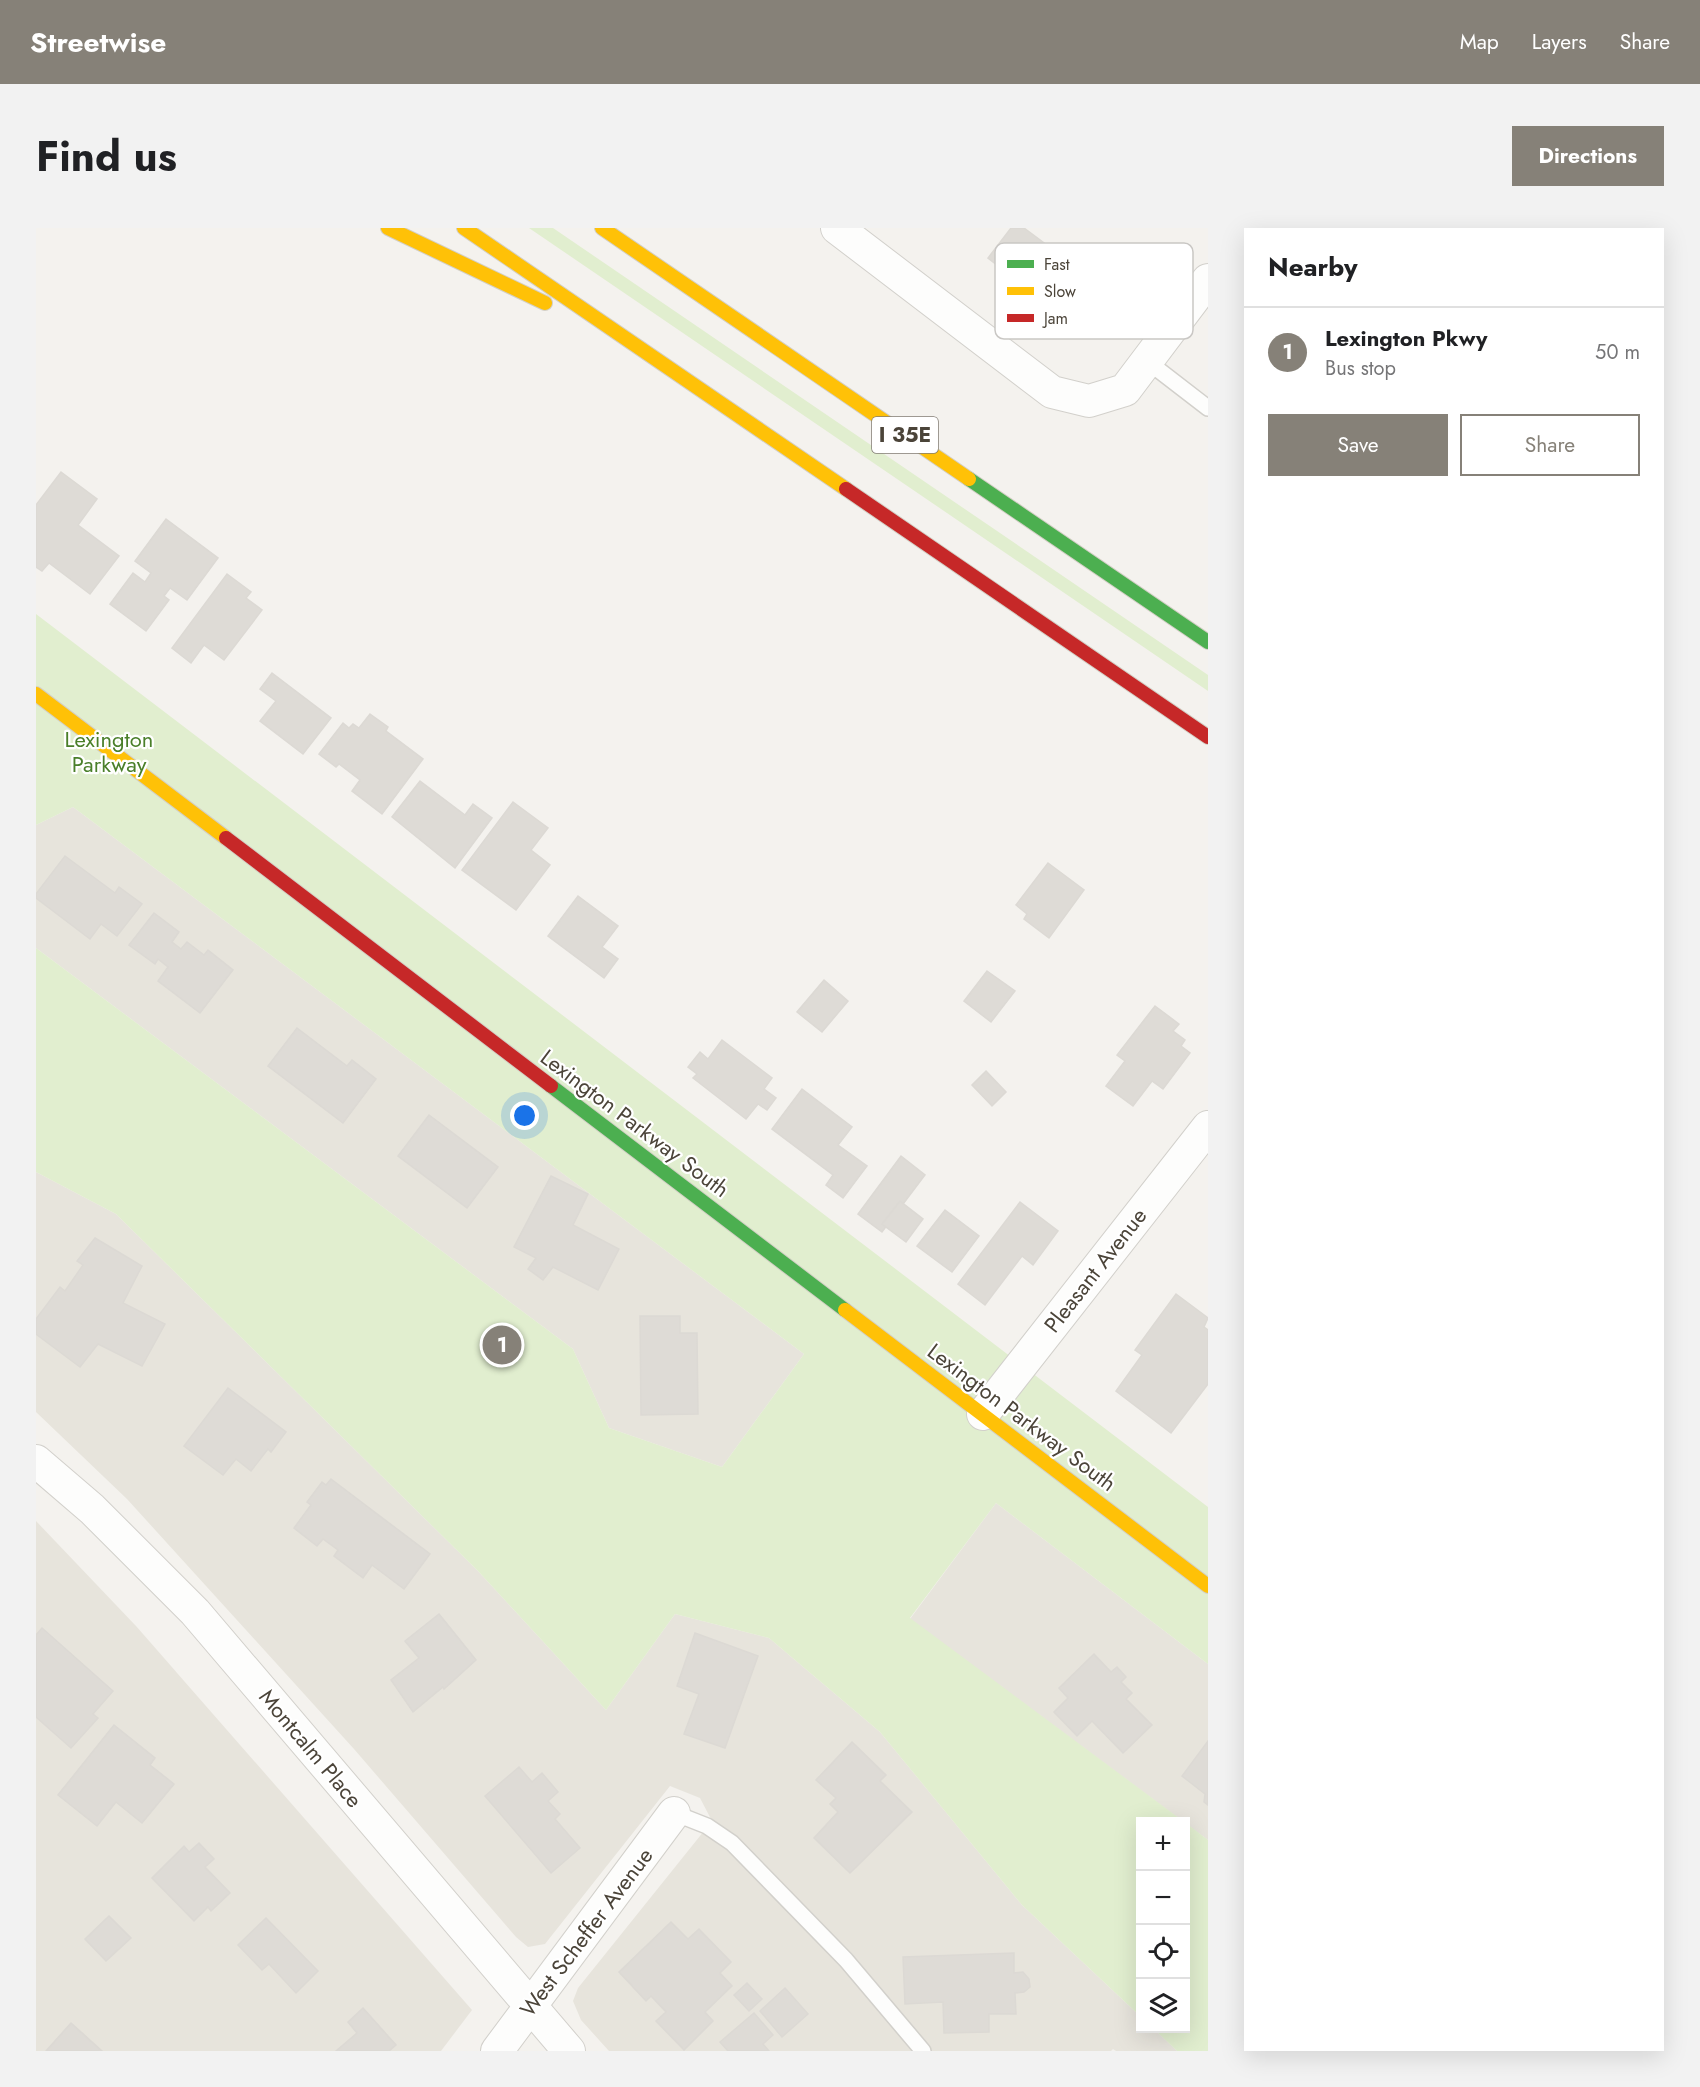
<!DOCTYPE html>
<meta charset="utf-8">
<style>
:root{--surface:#fff;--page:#f2f2f2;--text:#202124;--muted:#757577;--line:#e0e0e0;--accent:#868178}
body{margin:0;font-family:Jost,sans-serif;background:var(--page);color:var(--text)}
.controls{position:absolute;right:18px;bottom:18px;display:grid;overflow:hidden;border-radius:0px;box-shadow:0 6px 24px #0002}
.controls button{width:54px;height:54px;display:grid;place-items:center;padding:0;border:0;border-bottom:2px solid var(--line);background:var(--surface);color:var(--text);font:30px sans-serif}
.you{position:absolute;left:489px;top:888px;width:21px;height:21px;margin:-15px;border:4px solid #fff;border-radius:50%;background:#1a73e8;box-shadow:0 0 0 9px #1a73e833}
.badge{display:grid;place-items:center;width:39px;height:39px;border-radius:50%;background:var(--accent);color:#fff;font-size:20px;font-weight:700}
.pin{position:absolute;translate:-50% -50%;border:3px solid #fff;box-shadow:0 2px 6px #0006}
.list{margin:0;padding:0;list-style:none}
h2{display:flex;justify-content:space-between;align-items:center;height:78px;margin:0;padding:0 24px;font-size:26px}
h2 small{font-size:20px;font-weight:400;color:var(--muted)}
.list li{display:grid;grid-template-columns:39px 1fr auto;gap:18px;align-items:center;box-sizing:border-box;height:90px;padding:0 24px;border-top:2px solid var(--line)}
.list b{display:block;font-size:22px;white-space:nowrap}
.list p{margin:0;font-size:20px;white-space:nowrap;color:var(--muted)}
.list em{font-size:20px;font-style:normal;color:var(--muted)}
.actions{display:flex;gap:12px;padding:18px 24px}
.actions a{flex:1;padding:14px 0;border:2px solid var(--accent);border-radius:0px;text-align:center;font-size:21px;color:var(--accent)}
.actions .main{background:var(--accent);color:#fff}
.icon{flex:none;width:33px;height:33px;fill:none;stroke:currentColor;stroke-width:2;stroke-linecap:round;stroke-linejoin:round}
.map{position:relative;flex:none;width:1172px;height:1823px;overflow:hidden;border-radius:0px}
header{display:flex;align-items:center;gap:36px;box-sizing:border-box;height:84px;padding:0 30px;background:var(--accent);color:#fff}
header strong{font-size:28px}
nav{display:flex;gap:33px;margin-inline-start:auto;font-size:21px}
.intro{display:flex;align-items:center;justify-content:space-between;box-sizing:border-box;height:144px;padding:0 36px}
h1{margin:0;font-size:42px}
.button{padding:15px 27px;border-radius:0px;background:var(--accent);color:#fff;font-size:21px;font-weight:700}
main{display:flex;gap:36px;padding:0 36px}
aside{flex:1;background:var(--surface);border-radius:0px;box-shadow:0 6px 24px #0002}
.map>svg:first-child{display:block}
.residential{fill:#e7e4dc}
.green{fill:#e1eecf}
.building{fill:#dedbd6;stroke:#dcd9d4;stroke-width:1.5}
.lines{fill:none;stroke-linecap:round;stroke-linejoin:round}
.lane-casing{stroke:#d2d0cb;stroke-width:18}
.street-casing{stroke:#d2d0cb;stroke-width:34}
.fast-casing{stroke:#d3cfc5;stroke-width:16}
.slow-casing{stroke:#d3cfc5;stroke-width:16}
.jam-casing{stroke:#d3cfc5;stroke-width:16}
.lane{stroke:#fdfdfc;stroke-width:15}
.street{stroke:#fdfdfc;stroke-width:32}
.fast{stroke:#4caf50;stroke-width:14}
.slow{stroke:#ffc107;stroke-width:14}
.jam{stroke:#c62828;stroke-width:14}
.labels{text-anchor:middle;stroke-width:4.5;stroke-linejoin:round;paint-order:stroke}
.shield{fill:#fff;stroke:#817c74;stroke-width:1.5}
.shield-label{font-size:21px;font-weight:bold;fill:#4b4439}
.park-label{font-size:22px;fill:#4a7f2a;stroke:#fff}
.street-label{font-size:22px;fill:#4b4439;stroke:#fff}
.key{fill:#fff;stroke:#c9c7c4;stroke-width:1.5}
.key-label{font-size:16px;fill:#4b4439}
</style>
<header>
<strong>Streetwise</strong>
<nav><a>Map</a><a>Layers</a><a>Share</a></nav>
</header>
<div class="intro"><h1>Find us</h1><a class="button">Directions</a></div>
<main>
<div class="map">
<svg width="1172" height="1823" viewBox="0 0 1172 1823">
<rect width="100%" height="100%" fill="#f4f2ee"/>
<!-- residential -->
<g class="residential">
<polygon points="37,579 768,1126 686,1239 573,1200 537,1121 0,720 0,597"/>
<polygon points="0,944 80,986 442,1343 570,1482 639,1386 733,1410 844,1504 986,1677 1104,1788 1104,1800 1118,1801 1141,1823 1080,1823 1077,1821 1075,1823 573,1823 545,1792 537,1773 542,1760 676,1593 664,1570 634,1558 509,1716 492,1719 480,1709 318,1521 91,1271 0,1184"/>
<polygon points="960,1275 1172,1436 1172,1612 874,1391"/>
<polygon points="0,1293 100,1398 436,1782 405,1823 0,1823"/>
</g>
<!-- green -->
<g class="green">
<polygon points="493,0 517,0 1172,447 1172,463"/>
<polygon points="0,386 1172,1279 1172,1436 960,1275 874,1390 1147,1593 1104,1594 1104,1788 986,1677 844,1504 733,1410 639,1386 570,1482 442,1343 80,986 0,944 0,720 537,1121 573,1200 686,1239 768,1126 37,579 0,597"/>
<polygon points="1150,1595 1172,1612 1172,1823 1141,1823 1118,1801 1150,1800"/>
</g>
<!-- building -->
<g class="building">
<polygon points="975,0 988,0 1008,15 980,52 952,30"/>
<polygon points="25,244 61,271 42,297 83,328 54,366 13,335 6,343 0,339 0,277"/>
<polygon points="130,291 182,330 151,372 134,360 128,368 133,372 110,403 74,376 97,345 109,354 115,345 99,333"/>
<polygon points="191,346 215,364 210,370 226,382 188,432 168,417 155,435 136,420"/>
<polygon points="236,445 295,490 267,526 224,493 240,473 224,461"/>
<polygon points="334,486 352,499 350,503 387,531 346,586 316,563 324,552 303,536 300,539 283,526 307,495 313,500 317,496 323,500"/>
<polygon points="384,553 429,587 437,576 456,590 419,640 356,589"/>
<polygon points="477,574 512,600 495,622 514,637 480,682 426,642"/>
<polygon points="29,628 79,665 83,659 106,676 81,708 65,696 54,711 0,670 0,666"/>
<polygon points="1012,635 1048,662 1013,710 988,691 991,686 980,677"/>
<polygon points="542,668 582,698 566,719 582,731 568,750 512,708"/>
<polygon points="118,685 143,704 136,714 145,721 151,714 168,727 172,722 197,742 164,785 122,753 132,739 122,731 119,736 93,717"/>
<polygon points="951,743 979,763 955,794 928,773"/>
<polygon points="788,752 812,773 786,804 761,784"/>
<polygon points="1119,778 1143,796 1137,803 1149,812 1145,818 1154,825 1127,861 1116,853 1097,878 1070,858 1089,833 1081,827"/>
<polygon points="261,800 311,838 316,832 340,851 307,895 232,838"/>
<polygon points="686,812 736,850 728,861 740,870 731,882 722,876 710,891 657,850 661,846 652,839 664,824 672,831"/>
<polygon points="950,843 970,864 956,878 936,857"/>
<polygon points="766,861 816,899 802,917 831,938 807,970 790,957 797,947 736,901"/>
<polygon points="393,887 462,939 431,980 362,928"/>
<polygon points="865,928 889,947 846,1004 822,986"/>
<polygon points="515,948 552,966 537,997 583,1021 562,1062 517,1039 507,1052 492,1041 500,1030 478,1019"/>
<polygon points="864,973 887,991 870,1014 846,996"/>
<polygon points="984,974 1022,1003 997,1037 986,1028 949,1077 922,1056"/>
<polygon points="909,982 943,1008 916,1044 881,1018"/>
<polygon points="59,1010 106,1038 87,1075 129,1096 106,1138 62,1116 44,1139 0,1106 0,1091 24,1059 29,1063 47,1037 41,1033"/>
<polygon points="1140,1066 1172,1090 1168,1099 1172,1102 1172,1156 1135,1205 1080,1163 1106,1127 1099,1122"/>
<polygon points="604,1088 644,1088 644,1105 661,1105 662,1186 605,1187"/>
<polygon points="192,1160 250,1204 235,1224 232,1221 215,1243 200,1231 187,1247 148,1218"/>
<polygon points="295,1251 394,1326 368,1361 336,1337 327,1350 298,1328 302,1322 287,1311 281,1318 258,1300 275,1277 271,1274 286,1254 290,1257"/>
<polygon points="403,1386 440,1432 408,1461 407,1459 377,1484 355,1452 383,1430 369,1413"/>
<polygon points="6,1400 77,1463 57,1486 62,1490 35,1520 0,1489 0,1407"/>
<polygon points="659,1405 722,1428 689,1520 648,1506 663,1466 641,1458"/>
<polygon points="1058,1426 1075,1444 1081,1439 1090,1449 1085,1454 1096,1465 1090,1471 1116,1497 1087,1525 1056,1493 1041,1508 1018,1484 1032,1470 1023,1460"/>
<polygon points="78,1497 119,1530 114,1537 138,1556 106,1595 80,1574 61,1598 22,1567"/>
<polygon points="1172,1513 1172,1577 1168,1574 1169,1566 1146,1548"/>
<polygon points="816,1514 850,1547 844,1553 876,1584 814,1645 778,1610 802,1584 794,1576 800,1570 780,1552"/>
<polygon points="483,1539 496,1554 506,1545 522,1564 512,1573 524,1586 519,1591 544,1620 515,1645 449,1568"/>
<polygon points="163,1615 178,1631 169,1639 194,1665 175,1683 172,1679 158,1693 116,1650 148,1618 153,1624"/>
<polygon points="73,1688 95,1710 70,1733 49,1711"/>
<polygon points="230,1690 282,1743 260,1765 233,1736 226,1742 202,1717"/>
<polygon points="635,1694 652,1711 663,1701 695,1734 684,1745 696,1758 669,1784 677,1793 648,1822 620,1793 630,1784 615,1768 610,1773 583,1744"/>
<polygon points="978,1725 978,1745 987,1744 993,1751 994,1759 988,1764 979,1765 980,1786 953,1786 953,1804 908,1805 907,1774 869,1776 867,1729"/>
<polygon points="711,1755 726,1771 713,1783 698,1767"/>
<polygon points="749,1760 772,1786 746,1809 724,1783"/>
<polygon points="327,1780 360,1817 353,1823 300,1823 321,1805 312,1794"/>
<polygon points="718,1785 737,1807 727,1816 733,1823 692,1823 684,1814"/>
<polygon points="35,1795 66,1823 10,1823"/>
</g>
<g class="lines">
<!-- lane casing -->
<g class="lane-casing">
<g id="lane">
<polyline points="1111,133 1172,180"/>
<polyline points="638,1585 671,1598 696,1615 810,1732 887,1823"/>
</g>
</g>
<!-- street casing -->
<g class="street-casing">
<g id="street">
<polyline points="801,0 1016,164 1053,173 1089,162 1172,52"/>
<polyline points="947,1186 1172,899"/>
<polyline points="0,1233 56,1281 159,1384 533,1823"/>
<polyline points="461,1823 638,1585"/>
</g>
</g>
<!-- fast casing -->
<g class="fast-casing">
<g id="fast">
<polyline points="933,251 1172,414"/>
<polyline points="515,858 809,1082"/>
</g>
</g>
<!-- slow casing -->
<g class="slow-casing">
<g id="slow">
<polyline points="352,0 509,75"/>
<polyline points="428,0 810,261"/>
<polyline points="566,0 933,251"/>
<polyline points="0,466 190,610"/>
<polyline points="809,1082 1172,1358"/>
</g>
</g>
<!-- jam casing -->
<g class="jam-casing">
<g id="jam">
<polyline points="810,261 1172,509"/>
<polyline points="190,610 515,858"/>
</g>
</g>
<!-- lane -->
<use href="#lane" class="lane"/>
<!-- street -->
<use href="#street" class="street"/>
<!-- fast -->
<use href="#fast" class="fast"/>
<!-- slow -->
<use href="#slow" class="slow"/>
<!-- jam -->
<use href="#jam" class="jam"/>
</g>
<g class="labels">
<!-- shield labels -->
<rect class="shield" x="836" y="189" width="66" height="36" rx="4.5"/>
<g class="shield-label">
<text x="869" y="214">I 35E</text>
</g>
<!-- park labels -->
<g class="park-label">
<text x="73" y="519">Lexington<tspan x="73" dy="25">Parkway</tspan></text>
</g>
<!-- street labels -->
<g class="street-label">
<text transform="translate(599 895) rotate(37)" y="8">Lexington Parkway South</text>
<text transform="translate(1059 1042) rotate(-52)" y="8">Pleasant Avenue</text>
<text transform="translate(986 1189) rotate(37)" y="8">Lexington Parkway South</text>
<text transform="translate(275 1520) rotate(50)" y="8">Montcalm Place</text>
<text transform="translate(550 1704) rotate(-53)" y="8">West Scheffer Avenue</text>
</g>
</g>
<!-- legend -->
<rect x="959" y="15" width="198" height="96" rx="9" class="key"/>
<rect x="971" y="32" width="27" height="8" fill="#4caf50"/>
<rect x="971" y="59" width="27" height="8" fill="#ffc107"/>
<rect x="971" y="86" width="27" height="8" fill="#c62828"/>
<g class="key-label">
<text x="1008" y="42">Fast</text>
<text x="1008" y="69">Slow</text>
<text x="1008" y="96">Jam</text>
</g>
</svg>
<div class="controls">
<button>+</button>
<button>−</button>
<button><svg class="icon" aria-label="locate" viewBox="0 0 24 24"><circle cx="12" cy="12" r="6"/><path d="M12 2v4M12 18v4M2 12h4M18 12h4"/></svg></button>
<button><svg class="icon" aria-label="layers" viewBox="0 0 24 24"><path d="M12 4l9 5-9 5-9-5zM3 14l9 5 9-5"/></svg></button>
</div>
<div class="you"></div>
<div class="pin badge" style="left:466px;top:1117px">1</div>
</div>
<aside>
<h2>Nearby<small></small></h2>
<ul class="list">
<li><span class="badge">1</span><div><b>Lexington Pkwy</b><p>Bus stop</p></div><em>50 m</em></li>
</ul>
<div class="actions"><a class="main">Save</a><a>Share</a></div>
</aside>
</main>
